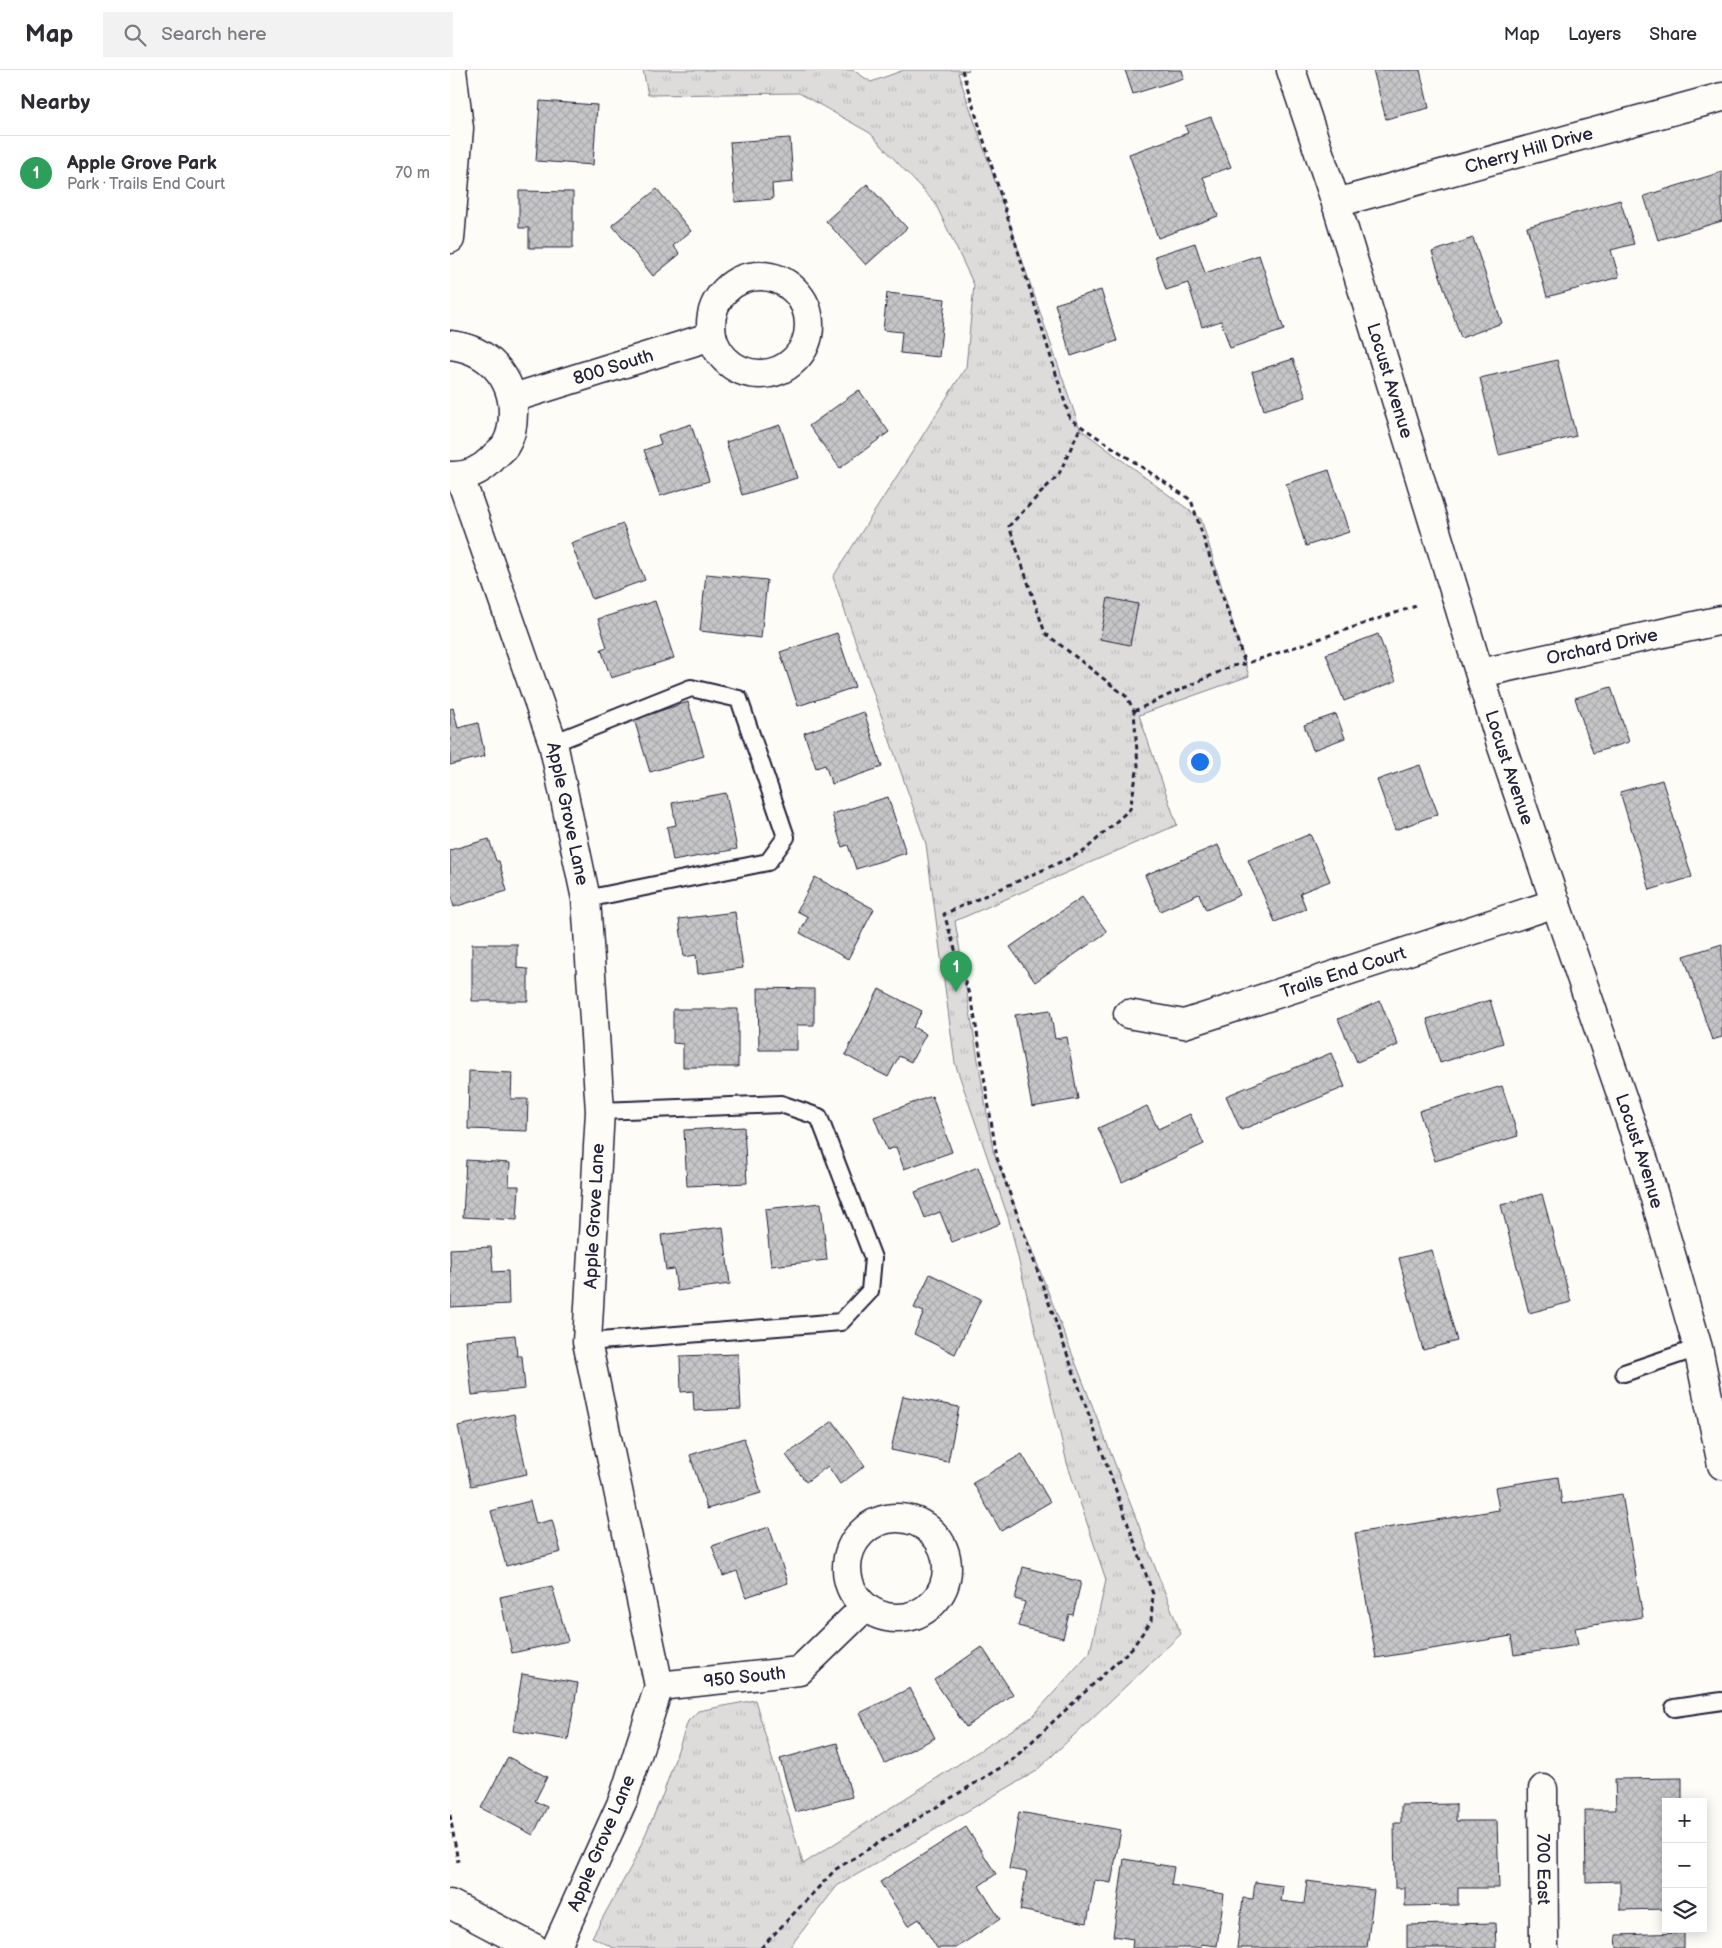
<!DOCTYPE html>
<meta charset="utf-8">
<style>
:root{--surface:#fff;--page:#f2f2f3;--text:#2b2b33;--muted:#7c7c81;--line:#e1e1e2;--accent:#7c3aed}
body{margin:0;font-family:"Balsamiq Sans",sans-serif;background:var(--page);color:var(--text)}
.controls{position:absolute;right:15px;bottom:15px;display:grid;overflow:hidden;border-radius:0px;box-shadow:0 2px 12px #0003}
.controls button{width:45px;height:45px;display:grid;place-items:center;padding:0;border:0;border-bottom:1px solid var(--line);background:var(--surface);color:var(--text);font:25px sans-serif}
.you{position:absolute;left:749px;top:691px;width:18px;height:18px;margin:-12px;border:4px solid #fff;border-radius:50%;background:#1a73e8;box-shadow:0 0 0 8px #1a73e833}
.badge{display:grid;place-items:center;width:32px;height:32px;border-radius:50%;background:var(--accent);color:#fff;font-size:16px;font-weight:700}
.pin{position:absolute;translate:-50% -41px;filter:drop-shadow(0 1px 2px #0008)}
.pin::after{content:'';position:absolute;top:26px;width:18px;height:15px;background:inherit;clip-path:polygon(0 0,100% 0,50% 100%)}
.list{margin:0;padding:0;list-style:none}
h2{display:flex;justify-content:space-between;align-items:center;height:65px;margin:0;padding:0 20px;font-size:21px}
h2 small{font-size:16px;font-weight:400;color:var(--muted)}
.list li{display:grid;grid-template-columns:32px 1fr auto;gap:15px;align-items:center;box-sizing:border-box;height:75px;padding:0 20px;border-top:1px solid var(--line)}
.list b{display:block;font-size:19px;white-space:nowrap}
.list p{margin:0;font-size:16px;white-space:nowrap;color:var(--muted)}
.list em{font-size:16px;font-style:normal;color:var(--muted)}
.icon{flex:none;width:28px;height:28px;fill:none;stroke:currentColor;stroke-width:2;stroke-linecap:round;stroke-linejoin:round}
.map{position:relative;flex:none;width:1272px;height:1878px;overflow:hidden}
header{display:flex;align-items:center;gap:30px;box-sizing:border-box;height:70px;padding:0 25px;background:var(--surface);border-bottom:1px solid var(--line)}
header strong{font-size:24px}
nav{display:flex;gap:28px;margin-inline-start:auto;font-size:18px}
.search{width:350px;height:45px;background:var(--page);display:flex;align-items:center;gap:12px;box-sizing:border-box;padding:0 18px;border-radius:0px;color:var(--muted);font-size:19px}
main{display:flex}
aside{flex:1;background:var(--surface)}
.map>svg:first-child{display:block}
.park{fill:url(#park-tufts);stroke:#807f8b}
.building{fill:url(#building-cross-hatch);stroke:#22223b}
.lines{fill:none;stroke-linecap:round;stroke-linejoin:round}
.lane-casing{stroke:#22223b;stroke-width:20}
.street-casing{stroke:#22223b;stroke-width:31}
.secondary-casing{stroke:#22223b;stroke-width:31}
.path{stroke:#22223b;stroke-width:3;stroke-dasharray:5 4;stroke-linecap:butt}
.lane{stroke:#fdfcf7;stroke-width:16}
.street{stroke:#fdfcf7;stroke-width:28}
.secondary{stroke:#fdfcf7;stroke-width:28}
.labels{text-anchor:middle;stroke-width:4;stroke-linejoin:round;paint-order:stroke}
.street-label{font-size:18px;fill:#22223b;stroke:#fdfcf7}
</style>
<header>
<strong>Map</strong>
<div class="search"><svg class="icon" aria-label="search" viewBox="0 0 24 24"><circle cx="10" cy="10" r="6"/><path d="M15 15l6 6"/></svg>Search here</div>
<nav><a>Map</a><a>Layers</a><a>Share</a></nav>
</header>
<main>
<aside>
<h2>Nearby<small></small></h2>
<ul class="list">
<li><span class="badge" style="background:#2e9e5b">1</span><div><b>Apple Grove Park</b><p>Park · Trails End Court</p></div><em>70 m</em></li>
</ul>
</aside>
<div class="map">
<svg width="1272" height="1878" viewBox="0 0 1272 1878">
<defs>
<pattern id="park-tufts" width="24" height="20" patternUnits="userSpaceOnUse" patternTransform="scale(1.25)"><rect width="24" height="20" fill="#dddcdb"/><path d="M3 7l-1-3M5 7V3M7 7l1-3M15 17l-1-3M17 17v-4M19 17l1-3" fill="none" stroke="#bdbcbd"/></pattern>
<pattern id="building-cross-hatch" width="8" height="8" patternUnits="userSpaceOnUse" patternTransform="scale(1.25)"><rect width="8" height="8" fill="#c6c6c8"/><path d="M0 0l8 8M0 8l8-8" fill="none" stroke="#aaaaad"/></pattern>
</defs>
<rect width="100%" height="100%" fill="#fdfcf7"/>
<filter id="ink" filterUnits="userSpaceOnUse"><feTurbulence type="fractalNoise" baseFrequency=".02" numOctaves="2"/><feDisplacementMap in="SourceGraphic" scale="10" xChannelSelector="R" yChannelSelector="G"/><feConvolveMatrix kernelMatrix="1 2 1 2 8 2 1 2 1" color-interpolation-filters="sRGB"/></filter>
<g filter="url(#ink)">
<!-- park -->
<polygon class="park" points="193,0 403,0 421,12 454,0 519,0 508,3 630,359 751,449 799,606 689,645 727,755 505,851 543,1080 731,1564 585,1702 387,1816 339,1878 164,1878 142,1867 183,1793 213,1724 238,1651 248,1641 305,1630 353,1794 582,1647 640,1582 656,1510 617,1393 559,1150 505,993 476,774 383,507 516,297 524,215 485,133 420,63 349,23 198,25"/>
<!-- building -->
<g class="building">
<polygon points="675,0 732,0 734,8 683,24"/>
<polygon points="923,0 970,0 979,38 936,49"/>
<polygon points="90,31 147,35 143,95 86,91"/>
<polygon points="761,47 781,97 753,107 768,146 708,168 679,84 738,63 735,56"/>
<polygon points="340,68 343,112 322,114 323,129 285,132 280,72"/>
<polygon points="1272,102 1272,151 1208,170 1194,126"/>
<polygon points="417,114 457,158 416,195 376,151"/>
<polygon points="207,119 241,161 223,176 230,184 203,206 162,155"/>
<polygon points="69,121 123,122 123,178 79,178 79,158 69,158"/>
<polygon points="1170,130 1184,174 1161,180 1169,207 1097,227 1077,157"/>
<polygon points="1023,168 1052,253 1011,268 982,182"/>
<polygon points="745,173 755,203 809,185 834,260 780,278 771,251 752,257 738,213 716,220 705,186"/>
<polygon points="651,220 667,271 621,286 605,234"/>
<polygon points="437,223 495,229 489,287 450,283 452,262 433,260"/>
<polygon points="843,289 856,327 814,340 802,302"/>
<polygon points="1107,290 1126,366 1049,385 1030,308"/>
<polygon points="409,320 439,362 390,398 359,356"/>
<polygon points="241,354 259,411 210,426 194,380 211,374 208,365"/>
<polygon points="330,355 347,408 292,425 276,372"/>
<polygon points="879,400 899,462 856,476 836,414"/>
<polygon points="173,454 195,510 142,529 121,473"/>
<polygon points="256,504 317,510 311,568 250,561"/>
<polygon points="658,528 688,534 680,575 650,569"/>
<polygon points="205,531 224,588 161,608 151,579 157,577 148,549"/>
<polygon points="387,563 405,617 348,636 330,582"/>
<polygon points="928,564 946,611 894,631 876,584"/>
<polygon points="1161,617 1179,672 1143,683 1125,628"/>
<polygon points="238,632 254,686 200,702 184,649"/>
<polygon points="3,638 8,658 28,653 35,686 0,695 0,639"/>
<polygon points="414,642 432,697 382,714 375,695 366,698 354,663"/>
<polygon points="886,644 895,668 863,680 854,655"/>
<polygon points="970,695 988,744 945,760 927,710"/>
<polygon points="1212,710 1242,807 1200,820 1170,722"/>
<polygon points="276,723 287,779 223,791 217,757 226,755 222,733"/>
<polygon points="438,727 456,783 406,799 398,775 392,777 382,744"/>
<polygon points="860,764 880,811 850,823 856,839 825,852 798,790"/>
<polygon points="39,769 46,791 49,791 57,821 4,837 0,822 0,780"/>
<polygon points="768,775 790,825 756,840 749,824 710,841 695,805"/>
<polygon points="365,807 424,839 398,889 350,863 358,847 347,841"/>
<polygon points="632,827 657,862 585,912 560,877"/>
<polygon points="285,842 293,898 248,904 246,885 234,887 229,849"/>
<polygon points="22,874 67,874 67,898 78,899 78,931 22,931"/>
<polygon points="1272,874 1272,967 1262,970 1234,886"/>
<polygon points="308,918 364,919 364,955 347,955 347,980 309,980"/>
<polygon points="429,919 472,941 463,957 476,964 461,992 449,986 438,1007 395,985"/>
<polygon points="1040,930 1053,973 990,993 977,949"/>
<polygon points="930,931 948,975 907,992 888,949"/>
<polygon points="223,939 288,939 288,997 233,997 233,974 223,973"/>
<polygon points="600,940 605,969 617,967 628,1029 582,1037 565,945"/>
<polygon points="881,983 895,1017 791,1060 776,1026"/>
<polygon points="19,1001 62,1003 61,1029 78,1029 77,1061 18,1059"/>
<polygon points="1052,1016 1068,1066 985,1091 969,1041"/>
<polygon points="482,1026 502,1082 454,1099 446,1077 437,1080 424,1047"/>
<polygon points="697,1036 708,1059 740,1044 754,1074 672,1112 648,1058"/>
<polygon points="294,1057 297,1113 237,1116 234,1060"/>
<polygon points="16,1090 60,1093 59,1116 69,1116 67,1150 13,1147"/>
<polygon points="528,1097 550,1154 502,1172 490,1142 475,1148 465,1122"/>
<polygon points="1092,1124 1121,1232 1079,1243 1051,1135"/>
<polygon points="371,1133 377,1190 321,1196 315,1139"/>
<polygon points="273,1157 280,1214 227,1221 224,1199 216,1200 211,1165"/>
<polygon points="41,1177 43,1202 58,1201 59,1234 1,1237 0,1179"/>
<polygon points="982,1180 1007,1271 973,1280 949,1188"/>
<polygon points="480,1204 531,1229 505,1284 464,1264 474,1242 464,1238"/>
<polygon points="65,1265 67,1286 72,1286 75,1319 22,1325 16,1270"/>
<polygon points="288,1284 291,1339 244,1341 243,1321 231,1322 230,1286"/>
<polygon points="453,1326 509,1337 498,1392 441,1380"/>
<polygon points="64,1344 77,1404 21,1416 8,1356"/>
<polygon points="383,1351 415,1396 390,1414 378,1396 356,1412 336,1385"/>
<polygon points="294,1368 311,1423 257,1439 240,1385"/>
<polygon points="572,1384 600,1432 551,1461 523,1413"/>
<polygon points="1108,1407 1112,1434 1172,1424 1193,1547 1125,1558 1128,1575 1064,1585 1061,1566 926,1588 905,1463 1049,1440 1045,1417"/>
<polygon points="80,1431 86,1454 102,1450 111,1482 56,1496 41,1441"/>
<polygon points="319,1457 338,1513 296,1527 287,1501 273,1506 262,1476"/>
<polygon points="573,1497 631,1512 623,1545 619,1544 613,1568 568,1556 575,1532 565,1529"/>
<polygon points="102,1516 118,1571 62,1583 50,1527"/>
<polygon points="532,1577 563,1624 516,1657 484,1610"/>
<polygon points="72,1604 128,1613 118,1670 63,1661"/>
<polygon points="460,1618 485,1668 435,1693 410,1643"/>
<polygon points="387,1673 402,1727 345,1742 330,1689"/>
<polygon points="58,1687 97,1707 85,1731 97,1737 83,1765 31,1738"/>
<polygon points="1232,1708 1232,1732 1216,1732 1216,1839 1170,1840 1170,1811 1136,1812 1135,1740 1166,1740 1165,1709"/>
<polygon points="1006,1734 1006,1751 1047,1751 1049,1818 1008,1818 1008,1835 955,1836 955,1818 945,1818 944,1753 951,1753 951,1735"/>
<polygon points="569,1742 671,1760 661,1813 645,1810 637,1853 570,1840 577,1802 559,1799"/>
<polygon points="516,1757 546,1804 529,1816 550,1849 506,1878 487,1878 469,1849 458,1856 430,1812"/>
<polygon points="674,1789 724,1797 721,1815 774,1824 767,1876 751,1874 751,1878 682,1878 683,1869 663,1866"/>
<polygon points="857,1811 924,1820 917,1878 787,1878 793,1828 803,1829 805,1812 833,1816 831,1831 854,1834"/>
<polygon points="1045,1853 1046,1878 957,1878 957,1855"/>
<polygon points="1234,1863 1234,1878 1167,1878 1166,1865"/>
</g>
<g class="lines">
<!-- lane casing -->
<g class="lane-casing">
<g id="lane">
<polyline points="103,673 241,618 289,629 336,767 318,792 136,829"/>
<polyline points="137,1272 391,1252 420,1221 423,1188 369,1047 331,1034 150,1041"/>
<polyline points="1174,1303 1248,1278"/>
<polyline points="1224,1638 1272,1631"/>
</g>
</g>
<!-- street casing -->
<g class="street-casing">
<g id="street">
<path id="s1" d="M886,133l386,-106"/>
<polyline points="0,169 9,58 2,0"/>
<circle cx="310" cy="255" r="49"/>
<path d="M0,275c37,4 63,31 63,68 0,11 -2,24 -8,33 -4,5 -10,9 -14,14 -11,11 -25,17 -41,16"/>
<path id="s2" d="M63,328l199,-62"/>
<path id="s3" d="M10,407l93,266 33,156 14,212 -13,231 72,344 -36,114 -67,148"/>
<path id="s4" d="M678,944l56,10 372,-121"/>
<circle cx="447" cy="1498" r="50"/>
<path id="s5" d="M209,1616l140,-15 66,-64"/>
<path id="s6" d="M1093,1719l1,159"/>
</g>
</g>
<!-- secondary casing -->
<g class="secondary-casing">
<g id="secondary">
<path id="s7" d="M841,0l45,133 165,541 144,420 53,184 24,117"/>
<path id="s8" d="M1031,603l241,-53"/>
<polyline points="0,1834 84,1878"/>
</g>
</g>
<!-- path -->
<g class="path">
<polyline points="512,0 620,349 741,430 795,594"/>
<polyline points="684,641 782,596 795,594 966,536"/>
<polyline points="0,1745 8,1792"/>
<polyline points="311,1878 386,1799 561,1691 682,1578 701,1551 703,1524 547,1088 523,937 494,844 633,782 680,739 688,696 684,641 677,627 595,563 559,456 609,404 631,356"/>
</g>
<!-- lane -->
<use href="#lane" class="lane"/>
<!-- street -->
<use href="#street" class="street"/>
<!-- secondary -->
<use href="#secondary" class="secondary"/>
</g>
</g>
<g class="labels">
<!-- street labels -->
<g class="street-label">
<text dy="6" stroke="none"><textPath href="#s1" startOffset="200">Cherry Hill Drive</textPath></text>
<text dy="6" stroke="none"><textPath href="#s2" startOffset="105">800 South</textPath></text>
<text dy="6" stroke="none"><textPath href="#s7" startOffset="326">Locust Avenue</textPath></text>
<text dy="6" stroke="none"><textPath href="#s8" startOffset="124">Orchard Drive</textPath></text>
<text dy="6" stroke="none"><textPath href="#s7" startOffset="731">Locust Avenue</textPath></text>
<text dy="6" stroke="none"><textPath href="#s3" startOffset="354">Apple Grove Lane</textPath></text>
<text dy="6" stroke="none"><textPath href="#s4" startOffset="224">Trails End Court</textPath></text>
<text dy="6" stroke="none"><textPath href="#s7" startOffset="1136">Locust Avenue</textPath></text>
<text transform="translate(144 1146) rotate(-87)" y="6">Apple Grove Lane</text>
<text dy="6" stroke="none"><textPath href="#s5" startOffset="86">950 South</textPath></text>
<text transform="translate(151 1773) rotate(-67)" y="6">Apple Grove Lane</text>
<text dy="6" stroke="none"><textPath href="#s6" startOffset="80">700 East</textPath></text>
</g>
</g>
</svg>
<div class="controls">
<button>+</button>
<button>−</button>
<button><svg class="icon" aria-label="layers" viewBox="0 0 24 24"><path d="M12 4l9 5-9 5-9-5zM3 14l9 5 9-5"/></svg></button>
</div>
<div class="you"></div>
<div class="pin badge" style="left:506px;top:922px;background:#2e9e5b">1</div>
</div>
</main>
